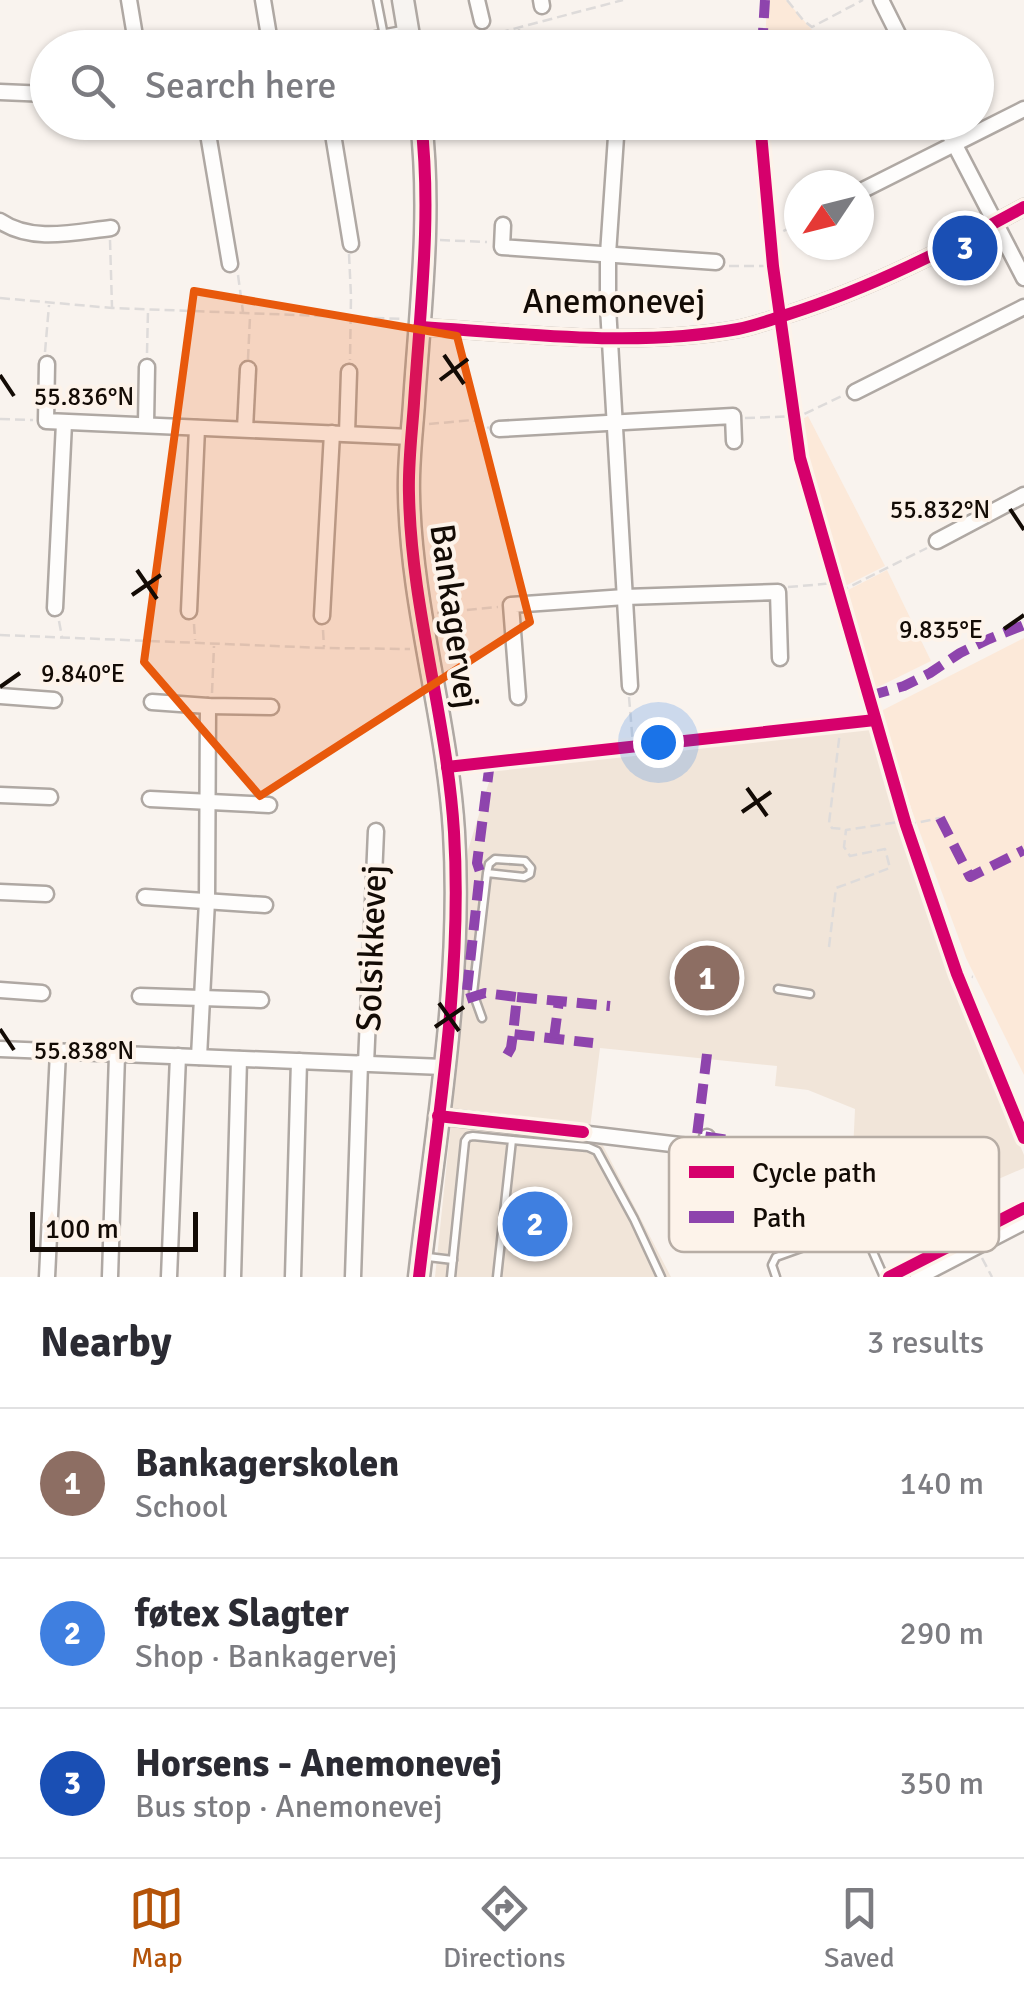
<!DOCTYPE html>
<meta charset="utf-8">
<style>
:root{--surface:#fff;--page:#f2f2f3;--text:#2b2b33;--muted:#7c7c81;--line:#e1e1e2;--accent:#b45309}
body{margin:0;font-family:Signika,sans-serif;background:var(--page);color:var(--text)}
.compass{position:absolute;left:784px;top:170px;width:90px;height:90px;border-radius:50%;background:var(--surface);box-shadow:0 2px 8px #0004;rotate:235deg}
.scale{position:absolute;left:30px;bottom:25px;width:168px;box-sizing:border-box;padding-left:10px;border:5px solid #130b05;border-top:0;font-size:28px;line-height:35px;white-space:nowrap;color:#130b05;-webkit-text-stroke:8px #fdf3ea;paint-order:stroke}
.you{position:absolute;left:658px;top:742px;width:35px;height:35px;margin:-25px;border:8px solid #fff;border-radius:50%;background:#1a73e8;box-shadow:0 0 0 15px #1a73e833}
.badge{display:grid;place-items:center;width:65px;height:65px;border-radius:50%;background:var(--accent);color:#fff;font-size:32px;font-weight:700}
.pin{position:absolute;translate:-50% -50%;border:5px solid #fff;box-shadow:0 2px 10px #0006}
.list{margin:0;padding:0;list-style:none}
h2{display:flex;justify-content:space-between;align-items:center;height:130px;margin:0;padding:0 40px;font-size:42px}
h2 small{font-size:32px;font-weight:400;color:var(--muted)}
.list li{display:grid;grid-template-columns:65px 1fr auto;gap:30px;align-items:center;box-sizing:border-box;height:150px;padding:0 40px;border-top:2px solid var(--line)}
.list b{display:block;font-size:38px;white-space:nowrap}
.list p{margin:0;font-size:32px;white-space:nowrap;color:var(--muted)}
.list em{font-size:32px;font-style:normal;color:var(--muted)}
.icon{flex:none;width:55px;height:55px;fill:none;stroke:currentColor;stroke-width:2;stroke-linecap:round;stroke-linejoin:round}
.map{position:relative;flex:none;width:1024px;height:1277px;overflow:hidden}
.search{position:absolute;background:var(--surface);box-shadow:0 2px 8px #0004;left:30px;right:30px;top:30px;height:110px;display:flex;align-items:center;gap:25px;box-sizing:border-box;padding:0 35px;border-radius:55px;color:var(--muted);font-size:38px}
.sheet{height:580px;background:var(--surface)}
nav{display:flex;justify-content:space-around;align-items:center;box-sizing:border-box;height:140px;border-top:2px solid var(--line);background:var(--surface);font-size:28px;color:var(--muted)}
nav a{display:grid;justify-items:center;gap:5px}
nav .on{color:var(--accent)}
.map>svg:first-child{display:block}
.built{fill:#f1e5d9}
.green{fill:#fce9d9}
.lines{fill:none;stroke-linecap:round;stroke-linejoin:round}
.lane-casing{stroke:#afa8a3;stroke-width:11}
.street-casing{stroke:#afa8a3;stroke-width:19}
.secondary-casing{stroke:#afa8a3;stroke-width:25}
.path{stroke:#dedbda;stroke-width:2.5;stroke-dasharray:10 5;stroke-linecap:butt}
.lane{stroke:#fefdfc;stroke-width:6}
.street{stroke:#fefdfc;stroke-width:14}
.secondary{stroke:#f7f4f1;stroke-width:20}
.quiet{stroke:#8e44ad;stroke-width:10;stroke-dasharray:20 10;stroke-linecap:butt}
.cycleway-casing{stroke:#fdf3ea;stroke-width:19}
.cycleway{stroke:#d6006c;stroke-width:12}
.marked{fill:#e8590c;fill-opacity:0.2;stroke:#e8590c;stroke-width:8;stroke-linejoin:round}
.ticks{fill:none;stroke:#130b05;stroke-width:4}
.labels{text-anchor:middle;stroke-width:8;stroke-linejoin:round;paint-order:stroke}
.street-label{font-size:35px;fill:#130b05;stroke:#fdf3ea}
.key{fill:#fdf3ea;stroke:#b7ada5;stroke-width:2.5}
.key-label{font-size:28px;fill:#130b05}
.ticks-label{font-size:25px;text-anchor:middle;fill:#130b05;stroke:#fdf3ea;stroke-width:8;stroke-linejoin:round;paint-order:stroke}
</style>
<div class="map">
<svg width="1024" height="1277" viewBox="0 0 1024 1277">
<rect width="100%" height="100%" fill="#f9f3ee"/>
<!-- built -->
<g class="built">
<polygon points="871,724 918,885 955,988 1024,1155 1024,1168 881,1230 852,1173 855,1109 808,1090 775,1086 777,1066 600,1048 590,1128 452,1110 459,1034 468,850 493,769"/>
<polygon points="451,1123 600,1140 671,1277 435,1277"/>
</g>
<!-- green -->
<g class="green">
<polygon points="767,0 786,0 812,30 795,40 798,47 765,47"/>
<polygon points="808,416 885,566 841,588 805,467 797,422"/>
<polygon points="887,570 931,661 870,691 844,601 846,591"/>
<polygon points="1024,638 1024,1075 966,958 912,811 881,711"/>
</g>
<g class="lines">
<!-- lane casing -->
<g class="lane-casing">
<g id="lane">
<polyline points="377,0 384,36"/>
<polyline points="778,989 810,994"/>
<polyline points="482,1018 473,993 487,873 489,864 495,859 525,861 531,868 530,874 524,877 487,873"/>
<polyline points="512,1140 588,1147 597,1151 634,1219 661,1277"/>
<polyline points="428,1257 453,1260"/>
<polyline points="451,1277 465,1141 468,1137 473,1136 512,1140 497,1277"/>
<polyline points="776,1277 772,1265 776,1257 857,1228 861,1229 865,1234 884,1277"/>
</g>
</g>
<!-- street casing -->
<g class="street-casing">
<g id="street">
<polyline points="129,0 137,48"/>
<polyline points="263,0 271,48"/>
<polyline points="477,0 482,21"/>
<polyline points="541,0 542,6"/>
<polyline points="881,0 905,48"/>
<polyline points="327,48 408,33"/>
<polyline points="0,92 48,94"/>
<polyline points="206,122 230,264"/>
<polyline points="331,122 351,244"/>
<polyline points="617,122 608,254 608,307 630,686"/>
<polyline points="943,122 1024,278"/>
<polyline points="859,192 1024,109"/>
<path d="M0,221c32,22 75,11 111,7"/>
<polyline points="503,225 502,247 716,262"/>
<path d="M419,327c105,6 214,21 319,2 17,-3 34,-10 51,-15 82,-26 160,-66 235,-107"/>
<polyline points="47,364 46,421 411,437"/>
<polyline points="855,392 1024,307"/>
<polyline points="146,424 147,367"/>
<polyline points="245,429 248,369"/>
<polyline points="499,429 733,416 734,441"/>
<polyline points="347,433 349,372"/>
<polyline points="937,541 1024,495"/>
<polyline points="55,608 64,423"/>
<polyline points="189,611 197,428"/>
<polyline points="322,616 332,433"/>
<polyline points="0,696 54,700"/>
<polyline points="518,697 511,605 625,597 778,592 780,658"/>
<polyline points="152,702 208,706 271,707"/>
<polyline points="0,795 50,797"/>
<polyline points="150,799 269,805"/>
<polyline points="0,892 46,894"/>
<polyline points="145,897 265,905"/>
<polyline points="0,990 42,993"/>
<polyline points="140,996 261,1000"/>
<polyline points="0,1049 443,1067"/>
<polyline points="199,1057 207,901 208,706"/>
<polyline points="366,1064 376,831"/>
<polyline points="438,1116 705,1148 707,1137"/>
<polyline points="47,1277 58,1052"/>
<polyline points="110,1277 117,1055"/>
<polyline points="169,1277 178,1056"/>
<polyline points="233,1277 239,1059"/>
<polyline points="293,1277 299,1061"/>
<polyline points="353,1277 360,1063"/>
<polyline points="918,1277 1024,1222"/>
</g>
</g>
<!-- secondary casing -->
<g class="secondary-casing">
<g id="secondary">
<polyline points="403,0 411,48"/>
<path d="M419,1277c17,-147 44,-297 35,-445 -7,-114 -43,-224 -45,-338 -1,-31 3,-61 5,-91 6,-93 18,-188 7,-281"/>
</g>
</g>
<!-- path -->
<g class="path">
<polyline points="787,0 803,20 812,27 863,0"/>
<polyline points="441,48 623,0"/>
<polyline points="518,48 519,29"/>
<polyline points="770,238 799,223"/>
<polyline points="110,240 112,307"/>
<polyline points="440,240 487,242"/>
<polyline points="349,254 351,296 350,360"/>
<polyline points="729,266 773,266"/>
<polyline points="238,275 243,312"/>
<polyline points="0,298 112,308 403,319"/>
<polyline points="45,352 49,305"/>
<polyline points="147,353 148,311"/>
<polyline points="248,359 250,317"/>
<polyline points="745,418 800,416 842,396"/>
<polyline points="0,419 33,420"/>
<polyline points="429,424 473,420 489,428"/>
<polyline points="788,587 835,583"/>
<polyline points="839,592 927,548"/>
<polyline points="437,613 498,607"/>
<polyline points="59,621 62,637"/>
<polyline points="194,624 195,640"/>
<polyline points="323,630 324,647"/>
<polyline points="0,635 324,648 410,649"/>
<polyline points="212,693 214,646"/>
<polyline points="629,697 633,745"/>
<polyline points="841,723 829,823 832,828 844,829"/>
<polyline points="906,825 940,818"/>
<polyline points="829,947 836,888 890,868 885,849 850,856 844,847 846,830 905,821"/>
<polyline points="957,974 973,977"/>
<polyline points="982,1258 992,1277"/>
</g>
<!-- lane -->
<use href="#lane" class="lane"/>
<!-- street -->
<use href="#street" class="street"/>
<!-- secondary -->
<use href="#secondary" class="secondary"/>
<!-- quiet -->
<g class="quiet">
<polyline points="762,48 765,0"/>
<polyline points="869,696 904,686 930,673 960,653 989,639 1024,625"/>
<polyline points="490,762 477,863 480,872 466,999 485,993 517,997 513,1034 593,1043"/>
<polyline points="940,818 970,877 1024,850"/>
<polyline points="517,997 610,1006"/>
<polyline points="554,1038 559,1001"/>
<polyline points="707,1054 697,1135 766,1146 769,1149 763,1240 774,1250 776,1257"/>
<polyline points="507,1055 511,1048 513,1034"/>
</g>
<!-- cycleway casing -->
<g class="cycleway-casing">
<g id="cycleway">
<polyline points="760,122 773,266 800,458 906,825 957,974 1024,1138"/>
<path d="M419,327c105,6 214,21 319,2 17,-3 34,-10 51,-15 82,-26 160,-66 235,-107"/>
<polyline points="447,767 875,720"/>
<polyline points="438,1116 583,1132"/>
<path d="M419,1277c17,-147 44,-297 35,-445 -7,-114 -43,-224 -45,-338 -1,-31 3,-61 5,-91 6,-93 18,-188 7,-281"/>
<polyline points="889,1277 1024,1208"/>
</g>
</g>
<!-- cycleway -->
<use href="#cycleway" class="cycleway"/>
</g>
<!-- marked area -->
<path class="marked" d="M194,291l263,45 73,286 -270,174 -116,-134z"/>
<!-- ticks -->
<path class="ticks" d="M444,355l20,29M0,375l14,21M440,380l28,-21M1010,509l14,21M137,570l20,29M132,595l29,-20M1004,629l20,-14M0,687l20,-14M747,788l20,28M742,812l29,-20M439,1003l20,28M435,1027l29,-20M0,1029l14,21"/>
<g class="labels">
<!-- street labels -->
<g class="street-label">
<text x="614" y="313">Anemonevej</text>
<text transform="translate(455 616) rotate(82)" y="12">Bankagervej</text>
<text transform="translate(371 948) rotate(-88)" y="12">Solsikkevej</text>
</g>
</g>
<!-- legend -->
<rect x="669" y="1137" width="330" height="115" rx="15" class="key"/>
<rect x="689" y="1166" width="45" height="12" fill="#d6006c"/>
<rect x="689" y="1211" width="45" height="12" fill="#8e44ad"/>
<g class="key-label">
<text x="752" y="1182">Cycle path</text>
<text x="752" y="1227">Path</text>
</g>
<g class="ticks-label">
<text x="84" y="405">55.836°N</text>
<text x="940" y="518">55.832°N</text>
<text x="941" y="638">9.835°E</text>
<text x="83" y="682">9.840°E</text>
<text x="84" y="1059">55.838°N</text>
</g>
</svg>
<svg class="compass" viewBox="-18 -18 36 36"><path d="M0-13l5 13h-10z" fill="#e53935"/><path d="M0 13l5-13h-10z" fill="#7c7c81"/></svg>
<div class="scale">100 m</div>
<div class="you"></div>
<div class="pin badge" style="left:707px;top:978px;background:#8d6e63">1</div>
<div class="pin badge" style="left:535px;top:1224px;background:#3f7fe0">2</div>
<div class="pin badge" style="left:965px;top:248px;background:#1a4fb4">3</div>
<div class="search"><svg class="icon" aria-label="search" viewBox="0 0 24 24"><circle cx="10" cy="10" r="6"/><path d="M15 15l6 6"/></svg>Search here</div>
</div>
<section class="sheet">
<h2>Nearby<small>3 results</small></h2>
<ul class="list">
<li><span class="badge" style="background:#8d6e63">1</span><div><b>Bankagerskolen</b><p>School</p></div><em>140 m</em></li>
<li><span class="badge" style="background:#3f7fe0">2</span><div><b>føtex Slagter</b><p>Shop · Bankagervej</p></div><em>290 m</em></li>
<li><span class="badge" style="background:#1a4fb4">3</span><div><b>Horsens - Anemonevej</b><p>Bus stop · Anemonevej</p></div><em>350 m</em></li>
</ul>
</section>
<nav>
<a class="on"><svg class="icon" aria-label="map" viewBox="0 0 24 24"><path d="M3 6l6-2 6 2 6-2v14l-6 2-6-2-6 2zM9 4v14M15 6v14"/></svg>Map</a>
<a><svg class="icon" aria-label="directions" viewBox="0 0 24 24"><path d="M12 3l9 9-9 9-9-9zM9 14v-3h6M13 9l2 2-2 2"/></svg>Directions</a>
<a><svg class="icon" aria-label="saved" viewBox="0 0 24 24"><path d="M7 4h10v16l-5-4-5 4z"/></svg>Saved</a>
</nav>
